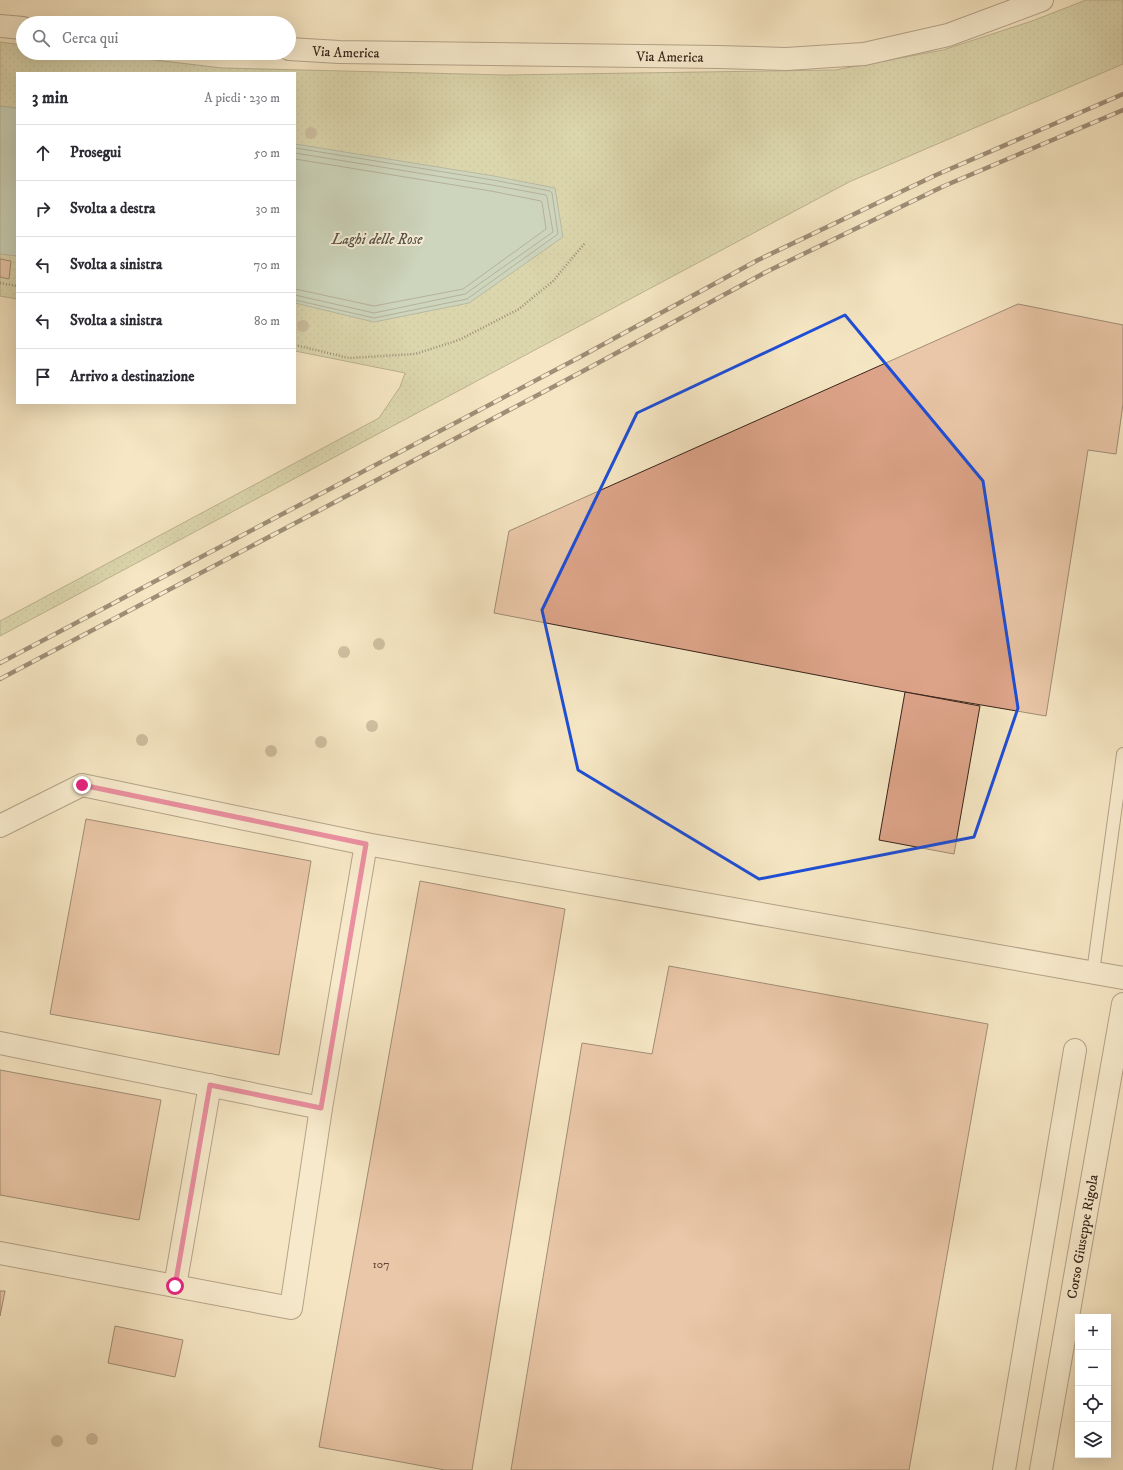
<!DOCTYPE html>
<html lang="it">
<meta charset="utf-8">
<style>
:root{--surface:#fff;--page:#f2f2f3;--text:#2b2b33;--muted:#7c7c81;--line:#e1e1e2}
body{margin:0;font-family:"IM FELL DW Pica",serif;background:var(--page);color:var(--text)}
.controls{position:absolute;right:12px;bottom:12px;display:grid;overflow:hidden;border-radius:0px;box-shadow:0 4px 16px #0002}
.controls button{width:36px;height:36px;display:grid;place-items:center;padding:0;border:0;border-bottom:1px solid var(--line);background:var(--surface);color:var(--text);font:20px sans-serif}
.stop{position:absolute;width:12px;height:12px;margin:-9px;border:3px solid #db2777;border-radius:50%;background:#fff}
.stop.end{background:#db2777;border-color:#fff;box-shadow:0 1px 4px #0008}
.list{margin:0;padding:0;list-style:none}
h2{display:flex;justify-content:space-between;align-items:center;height:52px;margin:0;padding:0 16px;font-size:17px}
h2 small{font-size:13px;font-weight:400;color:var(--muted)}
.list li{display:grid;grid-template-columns:26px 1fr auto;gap:12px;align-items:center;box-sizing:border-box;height:56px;padding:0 16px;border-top:1px solid var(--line)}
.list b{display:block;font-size:15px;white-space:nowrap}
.list em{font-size:13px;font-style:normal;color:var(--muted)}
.icon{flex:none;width:22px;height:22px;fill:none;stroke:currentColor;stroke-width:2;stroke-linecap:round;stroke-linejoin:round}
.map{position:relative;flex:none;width:1123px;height:1470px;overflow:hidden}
.search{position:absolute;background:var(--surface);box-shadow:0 4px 16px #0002;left:16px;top:16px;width:280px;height:44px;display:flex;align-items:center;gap:10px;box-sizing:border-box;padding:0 14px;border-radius:22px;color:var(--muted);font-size:15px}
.panel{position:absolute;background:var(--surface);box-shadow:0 4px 16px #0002;left:16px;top:72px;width:280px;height:332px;border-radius:0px}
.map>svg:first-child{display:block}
.grass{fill:url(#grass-dots);stroke:#7a7457}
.water{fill:#9cc0b4;stroke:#748277}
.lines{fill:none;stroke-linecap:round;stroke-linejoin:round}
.shore{stroke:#6a7268;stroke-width:1}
.building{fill:#dca388;stroke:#38241b}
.lane-casing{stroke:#675445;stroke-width:14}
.street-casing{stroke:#675445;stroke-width:24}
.path{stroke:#38241b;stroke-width:2.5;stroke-dasharray:1 2;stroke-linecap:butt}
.lane{stroke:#f8efd8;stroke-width:12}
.street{stroke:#f8efd8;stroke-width:22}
.rail-casing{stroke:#38241b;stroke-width:4.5}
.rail{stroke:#f8efd8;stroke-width:3;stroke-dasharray:9;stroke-linecap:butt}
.tree{fill:#9f9177}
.route{stroke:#db2777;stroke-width:5}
.marked{fill:none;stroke:#1d4ed8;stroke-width:3;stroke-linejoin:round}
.labels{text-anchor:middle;stroke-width:4;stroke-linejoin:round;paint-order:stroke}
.number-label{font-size:12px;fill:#614436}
.street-label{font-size:14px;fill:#38241b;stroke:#f8efd8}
.water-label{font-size:15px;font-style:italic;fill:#565349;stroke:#f8efd8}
</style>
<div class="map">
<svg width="1123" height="1470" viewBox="0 0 1123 1470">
<defs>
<pattern id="grass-dots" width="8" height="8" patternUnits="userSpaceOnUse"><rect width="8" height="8" fill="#bcc493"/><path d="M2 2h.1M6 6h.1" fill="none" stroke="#a2a87e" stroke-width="1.8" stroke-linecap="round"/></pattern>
</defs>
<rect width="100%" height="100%" fill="#f5e6c3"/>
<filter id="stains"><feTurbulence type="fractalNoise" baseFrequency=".005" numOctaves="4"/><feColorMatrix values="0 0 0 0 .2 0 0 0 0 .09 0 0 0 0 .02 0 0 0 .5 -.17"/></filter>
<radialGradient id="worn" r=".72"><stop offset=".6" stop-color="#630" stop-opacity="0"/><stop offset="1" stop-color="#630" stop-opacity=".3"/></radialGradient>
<!-- grass -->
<polygon class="grass" points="1086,0 1123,0 1123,64 849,182 0,636 0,621 379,418 400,387 405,373 295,351 295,73 17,73 17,299 0,296 0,42 23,45 23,53 96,53 222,68 505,75 835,70 943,50 1032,21"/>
<!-- water -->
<g class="water">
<polygon points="0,106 17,108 17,256 0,254"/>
<polygon points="295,144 494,176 555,188 563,237 469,303 374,322 295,303"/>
</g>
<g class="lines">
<!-- shore -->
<g class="shore">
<polyline points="295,148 493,180 550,191 552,193 558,234 467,299 374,318 295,300"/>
<polyline points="295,153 492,185 546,195 547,197 553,232 465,294 374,313 295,295"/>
<polyline points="295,159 491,191 541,201 542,202 546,229 463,289 374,306 295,289"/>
</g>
</g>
<!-- building -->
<g class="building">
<polygon points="0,259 11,261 9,279 0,277"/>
<polygon points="1018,304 1123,325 1123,404 1116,454 1088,450 1046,716 905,692 494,613 509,531"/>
<polygon points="905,692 980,706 954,854 879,840"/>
<polygon points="86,819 311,861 279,1055 50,1014"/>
<polygon points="420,881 565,909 472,1470 445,1470 319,1447"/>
<polygon points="669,966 988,1024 909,1470 511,1470 582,1043 652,1054"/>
<polygon points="0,1070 161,1100 139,1220 0,1195"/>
<polygon points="0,1291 5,1291 0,1316"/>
<polygon points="115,1326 183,1340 175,1377 108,1363"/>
</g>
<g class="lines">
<!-- lane casing -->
<g class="lane-casing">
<polyline id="lane" points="1093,972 1123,754"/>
</g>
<!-- street casing -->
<g class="street-casing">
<g id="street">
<polyline points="0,26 23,28"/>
<path id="s1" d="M289,49l50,3 379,5 68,2 78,-5 84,-19 94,-35"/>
<polyline points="0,826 82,785 366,844 1123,978"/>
<polyline points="0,1043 321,1108"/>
<polyline points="0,1253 291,1308 321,1108 366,844"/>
<polyline points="175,1286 210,1085"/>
<polyline points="1004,1470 1075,1050"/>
<path id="s2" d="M1041,1470l82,-466"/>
</g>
</g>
<!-- path -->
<g class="path">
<polyline points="0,283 17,286"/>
<polyline points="295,345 349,358 415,354 459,340 519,309 553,281 585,243"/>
</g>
<!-- lane -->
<use href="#lane" class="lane"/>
<!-- street -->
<use href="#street" class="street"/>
<!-- rail casing -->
<g class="rail-casing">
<g id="rail">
<polyline points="0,663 580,357 758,260 936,175 1123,94"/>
<polyline points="0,679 585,370 766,272 944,186 1123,110"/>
</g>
</g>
<!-- rail -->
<use href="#rail" class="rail"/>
</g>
<!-- trees -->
<g class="tree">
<circle cx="311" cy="133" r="6"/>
<circle cx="303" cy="326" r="6"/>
<circle cx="379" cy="644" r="6"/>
<circle cx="344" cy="652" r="6"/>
<circle cx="372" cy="726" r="6"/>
<circle cx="142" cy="740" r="6"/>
<circle cx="321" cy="742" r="6"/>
<circle cx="271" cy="751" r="6"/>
<circle cx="92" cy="1439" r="6"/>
<circle cx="57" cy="1441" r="6"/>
</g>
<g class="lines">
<!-- route -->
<polyline class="route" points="82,785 366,844 321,1108 210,1085 175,1286"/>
</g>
<!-- marked area -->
<path d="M0 0H1123V1470H0ZM845,315l138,166 35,227 -44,129 -215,42 -181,-109 -36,-160 95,-197z" fill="#f5e6c3" fill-opacity=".55" fill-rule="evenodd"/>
<path class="marked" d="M845,315l138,166 35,227 -44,129 -215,42 -181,-109 -36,-160 95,-197z"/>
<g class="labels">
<!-- number labels -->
<g class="number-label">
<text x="381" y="1268">107</text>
</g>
<!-- street labels -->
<g class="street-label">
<text dy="5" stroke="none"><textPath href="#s1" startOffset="57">Via America</textPath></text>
<text dy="5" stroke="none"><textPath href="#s1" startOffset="381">Via America</textPath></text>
<text dy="5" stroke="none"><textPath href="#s2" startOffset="237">Corso Giuseppe Rigola</textPath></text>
</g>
<!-- water labels -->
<g class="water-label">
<text x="377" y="244">Laghi delle Rose</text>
</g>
</g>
<rect width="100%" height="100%" filter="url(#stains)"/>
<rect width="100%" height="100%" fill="url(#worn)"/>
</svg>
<div class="controls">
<button>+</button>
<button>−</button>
<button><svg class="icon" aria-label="locate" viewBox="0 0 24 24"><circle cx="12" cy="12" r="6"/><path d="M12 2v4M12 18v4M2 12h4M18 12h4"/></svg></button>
<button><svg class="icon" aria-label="layers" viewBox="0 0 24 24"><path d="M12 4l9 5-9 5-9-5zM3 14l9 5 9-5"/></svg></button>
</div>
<div class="stop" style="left:175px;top:1286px"></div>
<div class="stop end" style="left:82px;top:785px"></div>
<div class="search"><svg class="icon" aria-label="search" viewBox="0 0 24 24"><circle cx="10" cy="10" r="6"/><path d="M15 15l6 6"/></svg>Cerca qui</div>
<section class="panel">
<h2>3 min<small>A piedi · 230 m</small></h2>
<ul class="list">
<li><svg class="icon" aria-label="ahead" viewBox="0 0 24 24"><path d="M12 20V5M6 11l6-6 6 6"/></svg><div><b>Prosegui</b></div><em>50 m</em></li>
<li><svg class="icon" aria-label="right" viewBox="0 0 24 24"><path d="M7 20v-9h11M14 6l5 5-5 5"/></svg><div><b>Svolta a destra</b></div><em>30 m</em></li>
<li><svg class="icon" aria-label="left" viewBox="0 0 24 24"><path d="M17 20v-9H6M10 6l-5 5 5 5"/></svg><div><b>Svolta a sinistra</b></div><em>70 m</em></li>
<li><svg class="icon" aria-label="left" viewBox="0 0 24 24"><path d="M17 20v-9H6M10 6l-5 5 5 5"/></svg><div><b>Svolta a sinistra</b></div><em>80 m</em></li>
<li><svg class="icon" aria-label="arrive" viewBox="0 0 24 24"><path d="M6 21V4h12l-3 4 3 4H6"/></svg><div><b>Arrivo a destinazione</b></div></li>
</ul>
</section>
</div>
